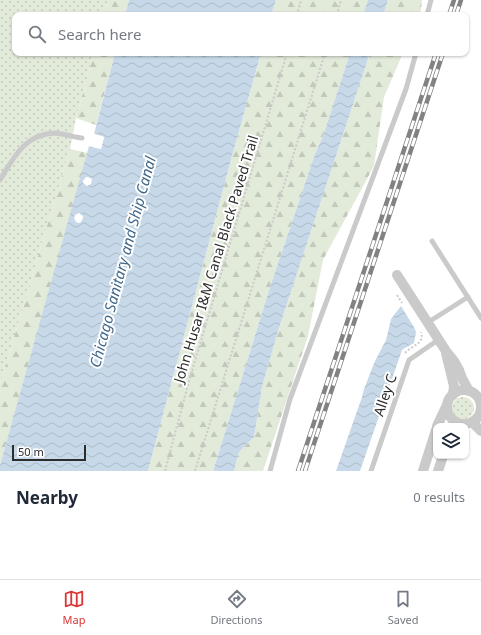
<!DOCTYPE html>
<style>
:root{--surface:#fff;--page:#f6f6f7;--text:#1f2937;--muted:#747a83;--line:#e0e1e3;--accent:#dd3535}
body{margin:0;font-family:"Noto Sans",sans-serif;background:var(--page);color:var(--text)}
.controls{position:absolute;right:12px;bottom:12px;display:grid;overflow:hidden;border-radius:8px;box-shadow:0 1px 3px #0004}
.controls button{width:36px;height:36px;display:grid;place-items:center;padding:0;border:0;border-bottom:1px solid var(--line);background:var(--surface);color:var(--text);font:20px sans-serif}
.scale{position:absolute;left:12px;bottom:10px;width:74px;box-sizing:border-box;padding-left:4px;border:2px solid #2d2d2d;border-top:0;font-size:11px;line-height:14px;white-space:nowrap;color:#2d2d2d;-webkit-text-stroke:3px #fff;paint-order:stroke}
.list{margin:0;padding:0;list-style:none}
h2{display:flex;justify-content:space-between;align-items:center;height:52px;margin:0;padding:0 16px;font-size:17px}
h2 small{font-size:13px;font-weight:400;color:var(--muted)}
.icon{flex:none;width:22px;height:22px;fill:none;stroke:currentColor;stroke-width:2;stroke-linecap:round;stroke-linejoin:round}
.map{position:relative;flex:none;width:481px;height:471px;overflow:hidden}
.search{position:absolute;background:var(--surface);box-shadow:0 1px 3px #0004;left:12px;right:12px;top:12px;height:44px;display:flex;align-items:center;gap:10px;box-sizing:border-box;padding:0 14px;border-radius:8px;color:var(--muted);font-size:15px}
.sheet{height:108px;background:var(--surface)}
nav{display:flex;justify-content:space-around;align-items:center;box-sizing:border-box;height:56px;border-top:1px solid var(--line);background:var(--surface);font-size:11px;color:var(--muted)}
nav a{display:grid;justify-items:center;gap:2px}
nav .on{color:var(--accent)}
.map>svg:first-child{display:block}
.grass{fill:url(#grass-dots)}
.forest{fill:url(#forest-firs)}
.water{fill:url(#water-waves);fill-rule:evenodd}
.pier{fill:#fff}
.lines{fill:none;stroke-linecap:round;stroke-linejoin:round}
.path{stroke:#cacaca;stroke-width:2;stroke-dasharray:2 2;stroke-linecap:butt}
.lane{stroke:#cacaca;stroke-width:5}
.street{stroke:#cacaca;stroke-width:10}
.rail-casing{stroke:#828282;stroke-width:4.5}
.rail{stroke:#fff;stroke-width:3;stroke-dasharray:9;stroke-linecap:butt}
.labels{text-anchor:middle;stroke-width:4;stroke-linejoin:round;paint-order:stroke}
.street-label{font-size:14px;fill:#2d2d2d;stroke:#fff}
.water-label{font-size:15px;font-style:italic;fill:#3f688a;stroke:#fff}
</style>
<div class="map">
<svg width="481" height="471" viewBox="0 0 481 471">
<defs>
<pattern id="grass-dots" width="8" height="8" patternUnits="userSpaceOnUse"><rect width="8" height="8" fill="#e2eada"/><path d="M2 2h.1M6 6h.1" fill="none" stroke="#c2c9bb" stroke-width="1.8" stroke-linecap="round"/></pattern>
<pattern id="forest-firs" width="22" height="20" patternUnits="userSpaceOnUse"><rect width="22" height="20" fill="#e2eada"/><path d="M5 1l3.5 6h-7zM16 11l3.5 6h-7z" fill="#c2c9bb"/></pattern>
<pattern id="water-waves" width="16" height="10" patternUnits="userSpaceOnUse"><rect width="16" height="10" fill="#c7d9e9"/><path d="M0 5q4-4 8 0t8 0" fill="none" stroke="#abbbc8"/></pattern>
</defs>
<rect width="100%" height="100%" fill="#fff"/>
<!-- grass -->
<g class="grass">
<polygon points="0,0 108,0 104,15 15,15 15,53 94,53 76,118 70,149 0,384"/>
<circle cx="463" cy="408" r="11"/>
</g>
<!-- forest -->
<g class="forest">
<polygon points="108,0 129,0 125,15 104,15"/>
<polygon points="276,0 368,0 363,15 271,15"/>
<polygon points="388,0 422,0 421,10 419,15 383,15"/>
<polygon points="94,53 115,53 96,125 76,118"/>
<polygon points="261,53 350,53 323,136 315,154 271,284 213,471 148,471 232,156"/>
<polygon points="370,53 403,53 384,97 374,166 323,260 308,336 263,471 234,471 239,452 254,437 262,387 278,331"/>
<polygon points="70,149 88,153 0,465 0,384"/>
</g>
<!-- water -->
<g class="water">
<polygon points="129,0 276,0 271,15 125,15"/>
<polygon points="368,0 388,0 383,15 363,15"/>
<path d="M115,53h146l-29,103 -84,315h-148v-6l89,-319 12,3 3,-12 -10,-3zM86,177h2l4,2 -1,5 -4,2 -4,-3v-2zM79,213l4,3v2l-2,4 -2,1 -3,-1 -2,-4 1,-3z"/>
<polygon points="350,53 370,53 278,331 262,387 254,437 239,452 234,471 213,471 271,284 315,154 323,136"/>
<polygon points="401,306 414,327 416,332 414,343 405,348 402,350 401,353 360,471 336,471 362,397 364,389 375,361 386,340 391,319"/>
</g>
<!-- pier -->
<polygon class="pier" points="92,133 104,137 101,149 88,146 90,144 99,147 101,138 93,136"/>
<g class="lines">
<!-- path -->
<g class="path">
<polyline points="297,15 301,0"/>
<polyline points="337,15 341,0"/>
<polyline points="397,295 402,303"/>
<path d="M405,353c7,-8 20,-9 16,-21"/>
<polyline points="165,471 189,381 287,53"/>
<polyline points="195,471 325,53"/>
</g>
<!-- lane -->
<g class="lane">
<polyline points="427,15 431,0"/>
<path d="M0,180c14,-23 24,-45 54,-47 8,0 19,4 28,5"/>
<polyline points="432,241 481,318"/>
<polyline points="427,323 468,297"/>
<polyline points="270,471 290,399 406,89 416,53"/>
<polyline points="371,471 409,360 438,340"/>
</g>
<!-- street -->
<g class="street">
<polyline points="397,275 446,351 454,361 459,370 462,378 469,391"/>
<polyline points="446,353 454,386 453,395"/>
<circle cx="464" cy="407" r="17"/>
<polyline points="472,422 481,431"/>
<polyline points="437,426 447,405"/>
<polyline points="423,471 436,430"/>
<polyline points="438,471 443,456"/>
</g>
<!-- rail casing -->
<g class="rail-casing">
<g id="rail">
<polyline points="449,15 454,0"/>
<polyline points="456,15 461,0"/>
<polyline points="298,471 436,53"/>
<polyline points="305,471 443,53"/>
</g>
</g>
<!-- rail -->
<use href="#rail" class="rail"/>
</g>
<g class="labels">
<!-- street labels -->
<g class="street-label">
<text transform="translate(216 259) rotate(-73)" y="5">John Husar I&amp;M Canal Black Paved Trail</text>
<text transform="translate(385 395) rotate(-71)" y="5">Alley C</text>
</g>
<!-- water labels -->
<g class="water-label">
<text transform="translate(123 262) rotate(-75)" y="5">Chicago Sanitary and Ship Canal</text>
</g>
</g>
</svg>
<div class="controls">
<button><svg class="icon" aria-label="layers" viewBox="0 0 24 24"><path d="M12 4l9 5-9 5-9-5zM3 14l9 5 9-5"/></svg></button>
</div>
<div class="scale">50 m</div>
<div class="search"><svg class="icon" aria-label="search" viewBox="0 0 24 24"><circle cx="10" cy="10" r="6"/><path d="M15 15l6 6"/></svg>Search here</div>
</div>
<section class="sheet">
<h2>Nearby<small>0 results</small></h2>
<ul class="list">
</ul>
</section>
<nav>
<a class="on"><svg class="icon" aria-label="map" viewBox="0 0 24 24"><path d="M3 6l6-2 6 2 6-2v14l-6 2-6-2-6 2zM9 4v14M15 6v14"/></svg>Map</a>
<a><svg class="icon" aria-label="directions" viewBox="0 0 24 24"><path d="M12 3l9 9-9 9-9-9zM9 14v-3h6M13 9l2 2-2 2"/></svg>Directions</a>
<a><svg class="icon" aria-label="saved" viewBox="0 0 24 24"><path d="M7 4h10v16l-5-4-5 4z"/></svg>Saved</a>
</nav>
